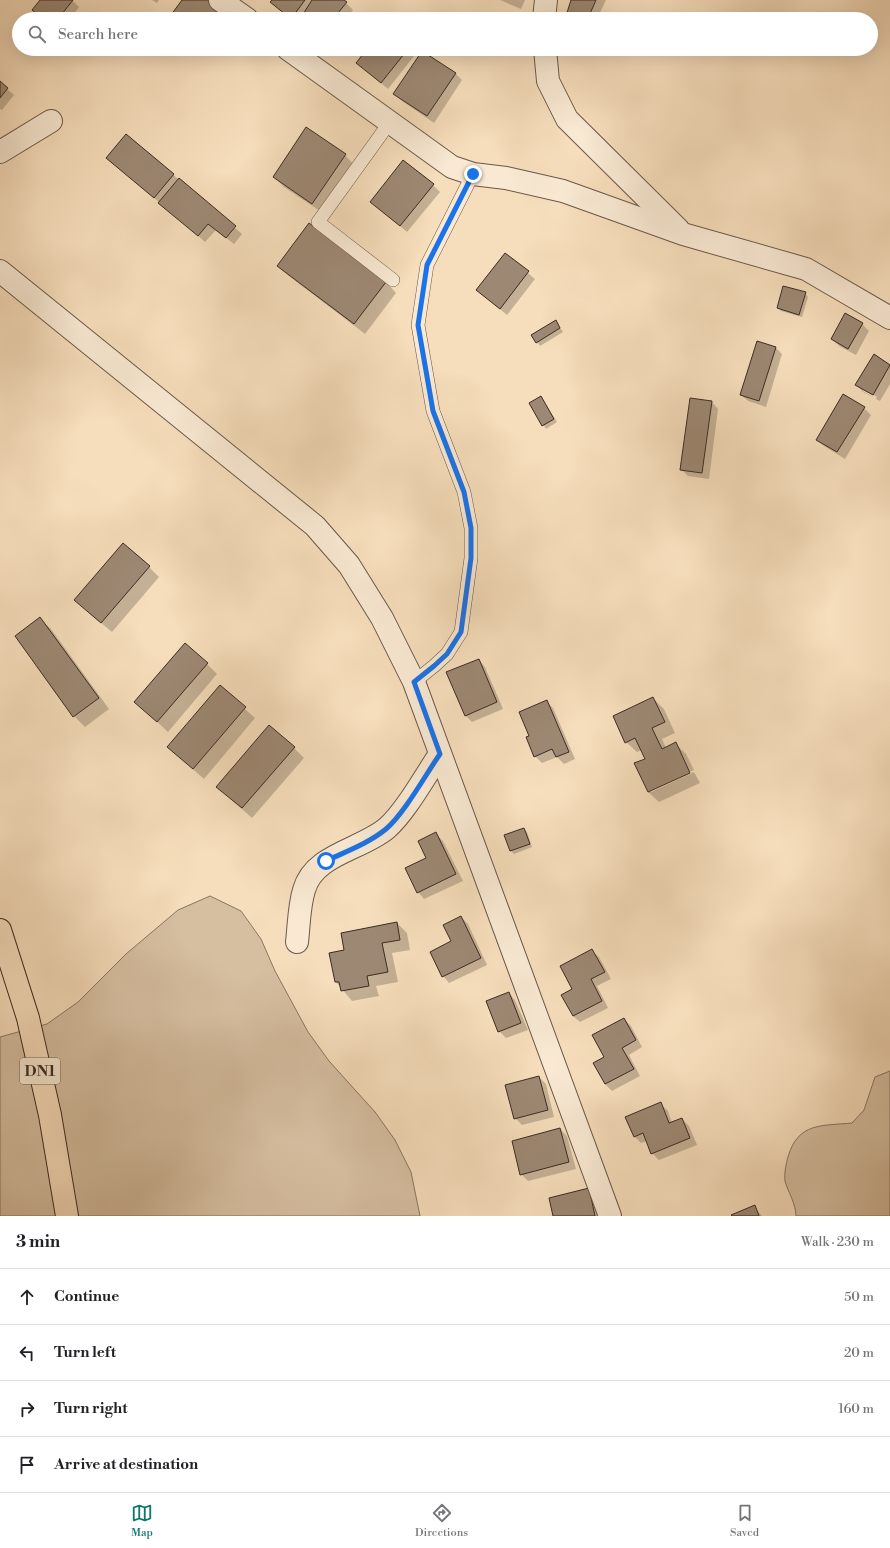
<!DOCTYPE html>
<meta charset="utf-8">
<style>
:root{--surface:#fff;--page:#f6f6f6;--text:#202124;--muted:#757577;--line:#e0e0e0;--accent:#0f766e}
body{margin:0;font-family:"Libre Bodoni",serif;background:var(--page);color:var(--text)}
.stop{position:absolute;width:12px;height:12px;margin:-9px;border:3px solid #1a73e8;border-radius:50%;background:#fff}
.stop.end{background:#1a73e8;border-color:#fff;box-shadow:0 1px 4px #0008}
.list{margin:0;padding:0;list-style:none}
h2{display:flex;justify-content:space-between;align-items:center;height:52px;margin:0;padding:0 16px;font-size:17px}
h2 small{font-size:13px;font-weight:400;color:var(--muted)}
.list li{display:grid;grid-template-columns:26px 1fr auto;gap:12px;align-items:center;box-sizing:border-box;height:56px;padding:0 16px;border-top:1px solid var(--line)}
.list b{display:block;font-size:15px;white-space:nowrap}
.list em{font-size:13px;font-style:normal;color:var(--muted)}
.icon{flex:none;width:22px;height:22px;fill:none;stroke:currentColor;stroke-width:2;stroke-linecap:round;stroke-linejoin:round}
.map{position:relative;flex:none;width:890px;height:1216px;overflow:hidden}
.search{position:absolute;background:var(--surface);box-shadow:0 4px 16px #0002;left:12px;right:12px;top:12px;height:44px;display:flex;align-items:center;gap:10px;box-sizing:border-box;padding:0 14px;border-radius:22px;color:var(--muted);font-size:15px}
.sheet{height:276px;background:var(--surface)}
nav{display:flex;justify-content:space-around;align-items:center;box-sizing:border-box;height:56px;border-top:1px solid var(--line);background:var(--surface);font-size:11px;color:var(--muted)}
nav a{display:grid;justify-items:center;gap:2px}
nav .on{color:var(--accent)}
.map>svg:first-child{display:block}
.green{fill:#d6bfa1;stroke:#897562}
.shadow{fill:#0003;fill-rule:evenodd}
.building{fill:#9d8873;stroke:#3c2b24}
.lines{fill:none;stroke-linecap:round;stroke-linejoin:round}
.lane-casing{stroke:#6a584a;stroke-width:14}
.street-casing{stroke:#6a584a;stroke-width:24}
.primary-casing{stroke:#3c2b24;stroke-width:24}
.lane{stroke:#f9e9d3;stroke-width:13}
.street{stroke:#f9e9d3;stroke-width:22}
.primary{stroke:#f6ddbb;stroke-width:22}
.route{stroke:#1a73e8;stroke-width:5}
.labels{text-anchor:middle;stroke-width:3;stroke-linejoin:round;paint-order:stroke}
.shield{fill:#f9e9d3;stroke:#756458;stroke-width:1}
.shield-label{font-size:15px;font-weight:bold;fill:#3c2b24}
</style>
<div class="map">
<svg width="890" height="1216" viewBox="0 0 890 1216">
<rect width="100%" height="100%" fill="#f6ddbb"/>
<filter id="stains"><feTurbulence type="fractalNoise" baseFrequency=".005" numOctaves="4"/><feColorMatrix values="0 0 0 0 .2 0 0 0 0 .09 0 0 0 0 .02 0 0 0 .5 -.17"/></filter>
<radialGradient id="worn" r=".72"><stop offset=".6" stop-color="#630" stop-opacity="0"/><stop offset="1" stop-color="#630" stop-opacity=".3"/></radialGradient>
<!-- green -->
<g class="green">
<polygon points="210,896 241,911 261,939 275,971 308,1032 329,1061 375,1112 395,1140 411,1172 420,1216 0,1216 0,1037 47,1024 78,1002 126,954 178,910"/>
<path d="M890,1071v145h-94c0,-12 -8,-24 -11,-35 -1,-7 1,-17 3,-24 10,-35 34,-31 64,-34l12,-13 11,-33z"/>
</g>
<!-- shadow -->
<g class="shadow">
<polygon points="41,0 72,0 79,7 70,19 44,19 34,10"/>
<polygon points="152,0 159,0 157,3"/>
<polygon points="183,0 225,8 229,19 169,19"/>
<polygon points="273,0 343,0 353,10 346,19 290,19 271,2"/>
<polygon points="500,0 525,0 521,9"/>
<polygon points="572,0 606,0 597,19 566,19"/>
<polygon points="368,49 416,49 418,51 388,89 357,63"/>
<polygon points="455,73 462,80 434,123 402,101 395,94"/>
<polygon points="0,83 14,95 2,110 0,109"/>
<polygon points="127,135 242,234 234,244 216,230 205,242 108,158"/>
<polygon points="345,155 355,166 323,213 284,187 274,177"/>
<polygon points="433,185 440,192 407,232 371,202"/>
<polygon points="506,254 535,279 507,315 477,290"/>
<polygon points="278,266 386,282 396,293 365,334 289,276"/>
<polygon points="805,293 808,297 802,317 781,311 778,308"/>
<polygon points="556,321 563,332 540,346 533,336"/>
<polygon points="862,324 869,331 856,355 839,346 832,339"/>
<polygon points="776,348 782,354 766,407 748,401 741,395"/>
<path d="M874,355l16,9v20l-10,17 -17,-9 -6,-7zM863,389l14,8 -1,2 -13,-8z"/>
<polygon points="541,397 557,422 546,429 530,403"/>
<polygon points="712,402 718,409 709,479 688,476 681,469"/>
<polygon points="864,408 871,415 845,459 824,446 817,440"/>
<polygon points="149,567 159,577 112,632 86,610"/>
<polygon points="40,619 51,629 109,709 85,727 74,716 16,636"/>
<polygon points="479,660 485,667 503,709 472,722 465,715"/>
<polygon points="207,664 217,674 168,732 136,702"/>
<polygon points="220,687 255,718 204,779 179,757"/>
<polygon points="653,698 664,709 675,733 662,739 666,748 676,744 686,754 694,770 651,789 651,792 694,772 700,783 659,802 648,792 646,759 642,750 637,752 626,742"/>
<polygon points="546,701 553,708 575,759 564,764 557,757 542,763 535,756 531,737"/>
<polygon points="294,748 304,758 252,818 217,787"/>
<polygon points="524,829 527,832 532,847 514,854 511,851 505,835"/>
<polygon points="436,834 443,841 463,881 424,899 418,892"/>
<polygon points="461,917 468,924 487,965 449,983 443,976"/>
<polygon points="397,923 407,933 410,950 392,953 398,982 376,986 379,996 352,1001 336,982"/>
<polygon points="592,951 599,957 611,979 597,986 608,1008 580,1022 573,1016 574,989"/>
<polygon points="509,993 515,1000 528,1030 506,1038 499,1031"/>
<polygon points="624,1019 631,1026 642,1047 629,1055 640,1076 612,1091 605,1084 605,1058"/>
<polygon points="539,1077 546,1084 554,1117 522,1125 515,1118"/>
<polygon points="661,1104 668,1111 672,1123 682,1119 689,1126 697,1145 659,1160 652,1153 647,1141 641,1143 635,1137"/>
<polygon points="560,1129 567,1136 576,1169 528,1181 521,1174"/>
<polygon points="588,1189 603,1216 554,1216"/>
<polygon points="754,1207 762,1216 733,1216"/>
</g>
<!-- building -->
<g class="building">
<polygon points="40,0 73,0 58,19 44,19 32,10"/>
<polygon points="182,0 215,0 226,8 218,19 168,19"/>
<polygon points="272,0 305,0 291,19 270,2"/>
<polygon points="312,0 344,0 347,2 333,19 300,19"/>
<polygon points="571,0 596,0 589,16 586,14 584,19 565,19"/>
<polygon points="367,49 408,49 381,83 356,63"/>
<polygon points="422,51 456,73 427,116 393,94"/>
<polygon points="0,81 8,88 0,98"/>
<polygon points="306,127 346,154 312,204 273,177"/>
<polygon points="126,134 174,174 154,198 106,158"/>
<polygon points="403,160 434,184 400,226 370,202"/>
<polygon points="179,178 236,226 226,238 208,224 198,236 158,203"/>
<polygon points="309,223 386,282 354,324 277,266"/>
<polygon points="505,253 529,271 500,309 476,290"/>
<polygon points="783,286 806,292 799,315 777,308"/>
<polygon points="845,313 863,323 848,349 831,339"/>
<polygon points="556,320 560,328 536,343 531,335"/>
<polygon points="757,341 776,347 759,401 740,395"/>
<polygon points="874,354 890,365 873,395 855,385"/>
<polygon points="843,394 865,407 837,452 816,440"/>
<polygon points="541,396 554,419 542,426 529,403"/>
<polygon points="690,398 712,401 702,473 680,470"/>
<polygon points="123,543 150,566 101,623 74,600"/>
<polygon points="40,617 99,698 73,717 15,636"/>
<polygon points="185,643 208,663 157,722 134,702"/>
<polygon points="479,659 497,702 465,716 446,672"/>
<polygon points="220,685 246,707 193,769 167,747"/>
<polygon points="653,697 665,722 652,728 662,749 676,742 690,773 648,792 634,763 645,759 635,738 625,743 613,716"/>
<polygon points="547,700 569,752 556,757 552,749 534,757 526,737 529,736 519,712"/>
<polygon points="269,725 295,747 242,808 216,787"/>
<polygon points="524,828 530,844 510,851 504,835"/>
<polygon points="436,832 456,874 417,893 405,868 426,858 418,841"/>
<polygon points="461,916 481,958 442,977 430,952 451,941 443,925"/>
<polygon points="397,922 400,940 382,943 388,972 367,976 369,986 341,991 339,982 335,982 329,953 344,950 341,933"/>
<polygon points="592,949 605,972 591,979 602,1001 573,1016 561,995 572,989 560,966"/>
<polygon points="509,992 521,1023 498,1032 486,1001"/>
<polygon points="624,1018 636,1040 622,1048 634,1069 605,1084 593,1063 604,1057 592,1035"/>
<polygon points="539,1076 548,1110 514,1119 505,1085"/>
<polygon points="661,1102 669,1123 682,1118 690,1138 651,1154 643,1133 634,1137 625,1117"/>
<polygon points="560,1128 569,1162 520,1175 512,1141"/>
<polygon points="589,1188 595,1216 553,1216 549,1198"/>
<polygon points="755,1205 759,1216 732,1216 731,1215"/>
</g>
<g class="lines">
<!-- lane casing -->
<g class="lane-casing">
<g id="lane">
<polyline points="390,122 318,222 393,280"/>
<polyline points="414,682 434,666 447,654 461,632 471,558 471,528 464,492 433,411 418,325 427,265 473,174"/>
</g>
</g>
<!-- street casing -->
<g class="street-casing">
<g id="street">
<polyline points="220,0 247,19"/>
<polyline points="544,19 546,0"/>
<polyline points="288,49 452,167 473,174 506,178 563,191 683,234 806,269 890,318"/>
<polyline points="545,49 548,81 567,119 678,229"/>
<polyline points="0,152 51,121"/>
<polyline points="0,271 315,526 349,565 382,618 414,682 610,1216"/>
<path d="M297,942c2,-17 2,-36 7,-52 10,-36 57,-40 83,-62 19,-17 38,-52 53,-74"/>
</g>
</g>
<!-- primary casing -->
<g class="primary-casing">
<polyline id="primary" points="0,930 28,1018 50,1115 67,1216"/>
</g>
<!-- lane -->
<use href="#lane" class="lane"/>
<!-- street -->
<use href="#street" class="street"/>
<!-- primary -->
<use href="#primary" class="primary"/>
</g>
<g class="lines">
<!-- route -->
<path class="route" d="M326,861c21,-10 43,-18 60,-32 18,-15 40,-55 54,-75l-26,-72 20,-16 13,-12 14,-22 10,-74v-30l-7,-36 -31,-81 -15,-86 9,-60 46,-91"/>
</g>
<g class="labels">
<!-- shield labels -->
<rect class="shield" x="20" y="1058" width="40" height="26" rx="3"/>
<g class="shield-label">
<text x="40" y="1076">DN1</text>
</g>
</g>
<rect width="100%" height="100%" filter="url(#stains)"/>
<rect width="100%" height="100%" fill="url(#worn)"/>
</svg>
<div class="stop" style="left:326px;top:861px"></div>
<div class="stop end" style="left:473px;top:174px"></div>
<div class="search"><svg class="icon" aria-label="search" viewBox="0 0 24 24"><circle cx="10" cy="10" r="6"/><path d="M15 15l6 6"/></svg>Search here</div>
</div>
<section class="sheet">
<h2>3 min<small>Walk · 230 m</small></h2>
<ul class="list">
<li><svg class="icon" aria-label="ahead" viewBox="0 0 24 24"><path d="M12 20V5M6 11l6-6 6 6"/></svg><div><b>Continue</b></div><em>50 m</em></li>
<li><svg class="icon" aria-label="left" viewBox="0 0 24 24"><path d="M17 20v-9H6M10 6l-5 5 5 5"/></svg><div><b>Turn left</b></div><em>20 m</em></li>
<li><svg class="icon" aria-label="right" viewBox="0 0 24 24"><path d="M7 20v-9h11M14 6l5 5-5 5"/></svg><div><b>Turn right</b></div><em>160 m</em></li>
<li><svg class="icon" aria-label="arrive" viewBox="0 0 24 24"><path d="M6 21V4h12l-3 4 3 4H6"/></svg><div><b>Arrive at destination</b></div></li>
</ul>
</section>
<nav>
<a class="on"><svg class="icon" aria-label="map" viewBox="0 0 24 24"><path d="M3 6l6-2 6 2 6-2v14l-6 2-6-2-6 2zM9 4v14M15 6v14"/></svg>Map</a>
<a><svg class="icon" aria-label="directions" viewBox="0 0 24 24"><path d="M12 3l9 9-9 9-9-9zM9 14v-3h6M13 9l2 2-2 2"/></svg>Directions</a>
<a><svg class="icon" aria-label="saved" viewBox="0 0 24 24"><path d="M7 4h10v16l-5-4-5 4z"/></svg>Saved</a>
</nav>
